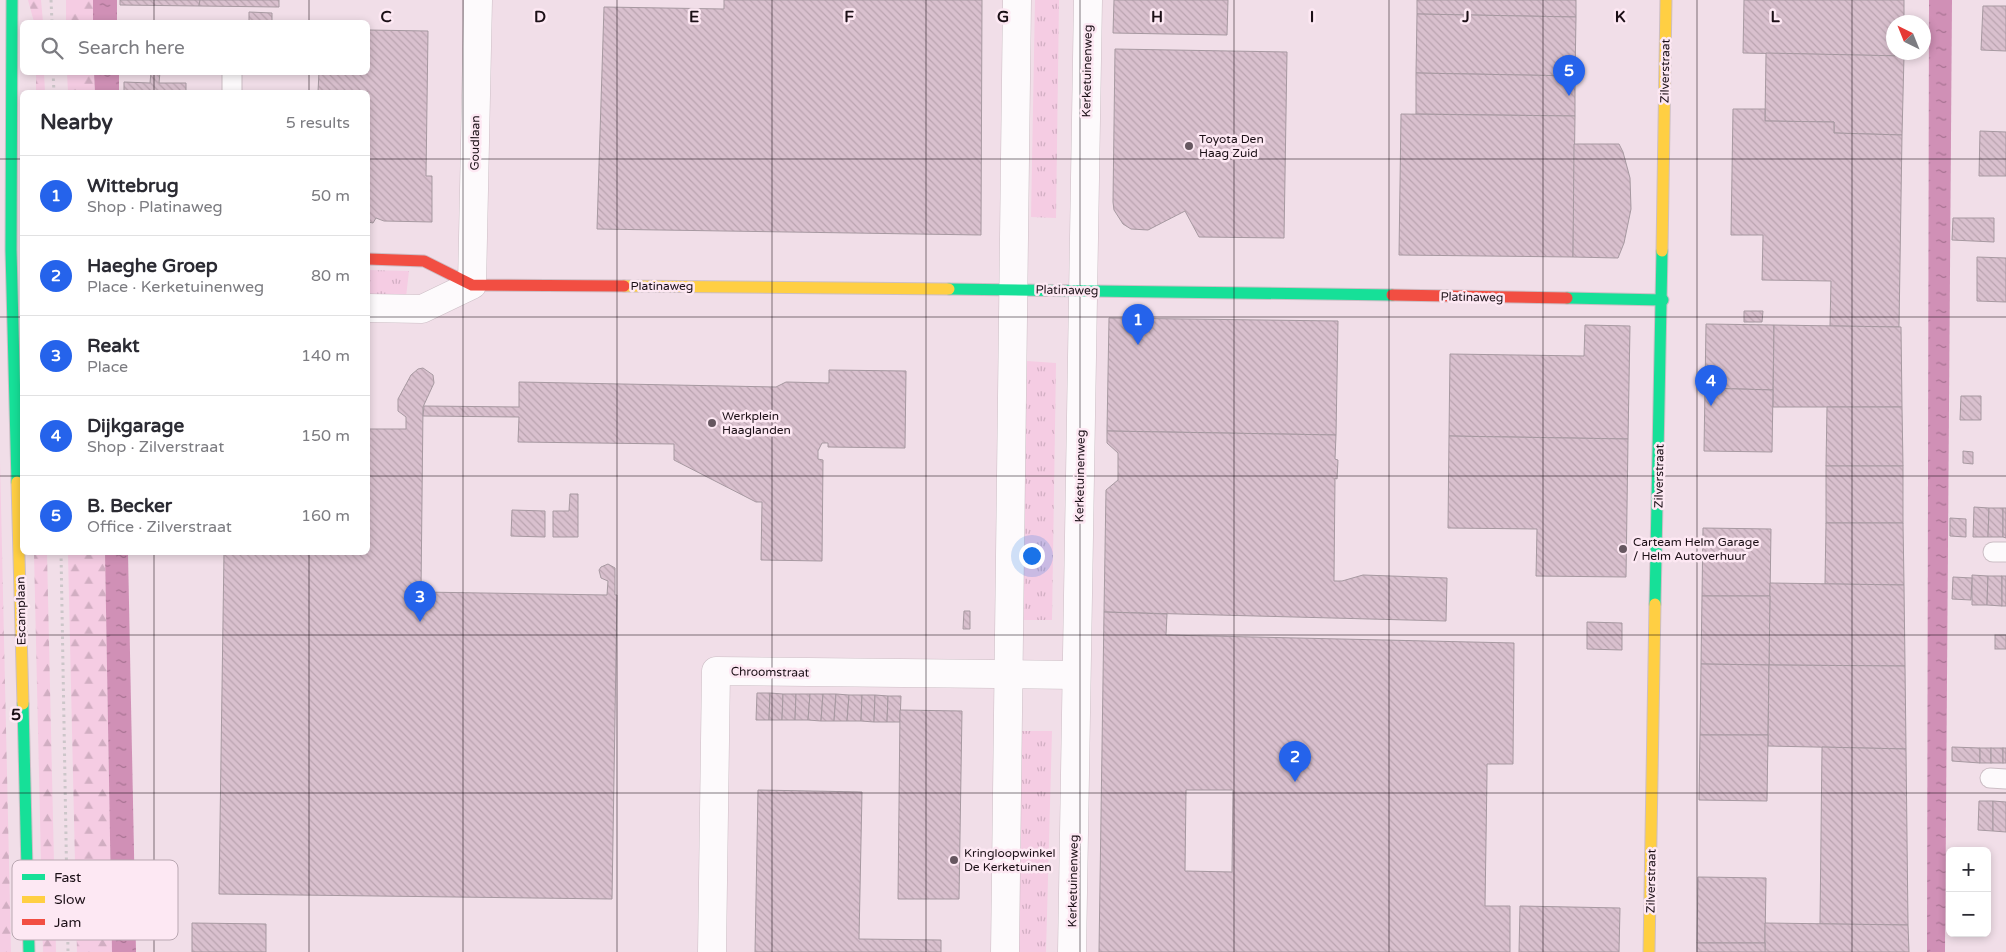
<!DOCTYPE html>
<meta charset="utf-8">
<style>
:root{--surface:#fff;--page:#f7f7f7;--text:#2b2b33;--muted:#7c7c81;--line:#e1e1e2;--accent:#2563eb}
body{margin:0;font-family:"Varela Round",sans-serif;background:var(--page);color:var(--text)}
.controls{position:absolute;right:15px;bottom:15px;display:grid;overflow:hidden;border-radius:8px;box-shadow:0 2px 8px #0003}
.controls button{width:45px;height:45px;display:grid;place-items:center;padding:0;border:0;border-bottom:1px solid var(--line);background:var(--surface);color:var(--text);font:25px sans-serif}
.compass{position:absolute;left:1886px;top:15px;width:45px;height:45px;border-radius:50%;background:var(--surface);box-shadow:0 2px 8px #0003;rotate:317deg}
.you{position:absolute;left:1031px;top:555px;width:18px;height:18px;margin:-12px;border:4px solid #fff;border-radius:50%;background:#1a73e8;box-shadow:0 0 0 8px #1a73e833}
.badge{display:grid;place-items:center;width:32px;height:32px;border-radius:50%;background:var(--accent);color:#fff;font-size:16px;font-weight:700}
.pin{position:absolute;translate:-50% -41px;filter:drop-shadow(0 1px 2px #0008)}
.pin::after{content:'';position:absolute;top:26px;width:18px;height:15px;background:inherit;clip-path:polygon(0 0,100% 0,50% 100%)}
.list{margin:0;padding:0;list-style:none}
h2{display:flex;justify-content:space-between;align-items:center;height:65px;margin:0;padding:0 20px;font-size:21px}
h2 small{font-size:16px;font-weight:400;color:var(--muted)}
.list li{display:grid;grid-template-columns:32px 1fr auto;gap:15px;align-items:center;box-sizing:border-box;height:80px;padding:0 20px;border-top:1px solid var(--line)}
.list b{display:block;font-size:19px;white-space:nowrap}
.list p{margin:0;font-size:16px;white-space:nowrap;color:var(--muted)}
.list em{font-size:16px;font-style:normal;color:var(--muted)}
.icon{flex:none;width:28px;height:28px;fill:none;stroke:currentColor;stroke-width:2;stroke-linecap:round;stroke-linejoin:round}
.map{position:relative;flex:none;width:2006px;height:952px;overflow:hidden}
.search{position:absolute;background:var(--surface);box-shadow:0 2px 8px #0003;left:20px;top:20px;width:350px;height:55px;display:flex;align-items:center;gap:12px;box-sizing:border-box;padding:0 18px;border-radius:8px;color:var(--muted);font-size:19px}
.panel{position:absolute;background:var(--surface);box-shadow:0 2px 8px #0003;left:20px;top:90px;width:350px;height:465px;border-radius:8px}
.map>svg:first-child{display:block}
.grass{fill:url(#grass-tufts)}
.forest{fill:url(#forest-firs)}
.water{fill:url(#water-ripples)}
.building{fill:url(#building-back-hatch);stroke:#a799a1;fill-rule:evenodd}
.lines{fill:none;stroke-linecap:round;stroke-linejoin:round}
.lane-casing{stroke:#ccbec5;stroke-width:21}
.street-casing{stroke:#ccbec5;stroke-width:29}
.fast-casing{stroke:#ccbec5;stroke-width:13}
.slow-casing{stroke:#ccbec5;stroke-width:13}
.jam-casing{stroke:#ccbec5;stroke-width:13}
.path{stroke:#ccc6c9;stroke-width:3;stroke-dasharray:2.5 4;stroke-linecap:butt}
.lane{stroke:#fdfafc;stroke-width:19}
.street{stroke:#fdfafc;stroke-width:28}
.fast{stroke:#16e098;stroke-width:11}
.slow{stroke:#ffcf43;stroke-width:11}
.jam{stroke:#f24e42;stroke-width:11}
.grid{fill:none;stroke:#1b0f16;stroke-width:1;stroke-opacity:0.55}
.poi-dot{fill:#665760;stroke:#fde8f3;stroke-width:2}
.labels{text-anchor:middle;stroke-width:5;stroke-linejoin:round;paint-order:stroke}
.street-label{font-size:12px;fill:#1b0f16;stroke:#fde8f3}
.poi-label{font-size:12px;fill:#1b0f16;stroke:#fde8f3;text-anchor:start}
.key{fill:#fde8f3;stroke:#b9a7b1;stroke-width:1}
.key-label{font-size:14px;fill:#1b0f16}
.grid-label{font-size:16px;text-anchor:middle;font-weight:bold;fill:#1b0f16;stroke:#fde8f3;stroke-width:5;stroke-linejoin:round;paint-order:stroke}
</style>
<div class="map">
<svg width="2006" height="952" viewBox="0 0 2006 952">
<defs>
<pattern id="grass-tufts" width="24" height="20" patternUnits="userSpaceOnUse" patternTransform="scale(1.25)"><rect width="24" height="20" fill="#f5cce3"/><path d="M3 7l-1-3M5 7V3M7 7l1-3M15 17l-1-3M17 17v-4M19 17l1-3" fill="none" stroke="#d1aec2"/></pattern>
<pattern id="forest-firs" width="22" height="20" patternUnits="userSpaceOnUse" patternTransform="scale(1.25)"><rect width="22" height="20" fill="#f5cce3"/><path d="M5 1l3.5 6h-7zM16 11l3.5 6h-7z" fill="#d1aec2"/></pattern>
<pattern id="water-ripples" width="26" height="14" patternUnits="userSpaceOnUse" patternTransform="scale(1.25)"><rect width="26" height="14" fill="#d090b6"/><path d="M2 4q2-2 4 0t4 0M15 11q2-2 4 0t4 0" fill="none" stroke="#a87493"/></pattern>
<pattern id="building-back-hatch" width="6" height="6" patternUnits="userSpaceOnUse" patternTransform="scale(1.25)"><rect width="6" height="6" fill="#d9c0ce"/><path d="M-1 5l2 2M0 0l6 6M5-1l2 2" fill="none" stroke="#baa4b0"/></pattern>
</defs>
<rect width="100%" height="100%" fill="#f1dee8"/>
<!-- grass -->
<g class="grass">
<polygon points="1035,0 1059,0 1056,218 1031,217"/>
<polygon points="368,270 409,271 406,297 368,297"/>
<polygon points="1027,361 1056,363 1052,620 1023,620"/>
<polygon points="1021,731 1052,731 1046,952 1018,952"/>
</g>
<!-- forest -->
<g class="forest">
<polygon points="28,0 41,0 43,22 34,22"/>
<rect x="66" y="0" width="27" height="22"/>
<polygon points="36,73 44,73 45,92 36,92"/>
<polygon points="67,73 94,73 95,92 68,92"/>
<polygon points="0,460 11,952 0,952"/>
<polygon points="34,553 47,553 56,952 43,952"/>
<polygon points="68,553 105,553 112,952 77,952"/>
</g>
<!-- water -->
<g class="water">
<rect x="93" y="0" width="24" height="22"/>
<polygon points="1929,0 1952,0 1945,952 1927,952"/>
<polygon points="94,73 119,73 119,92 95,92"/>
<polygon points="105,553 128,553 136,952 112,952"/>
</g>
<!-- building -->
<g class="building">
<polygon points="120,0 200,0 199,6 120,5"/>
<polygon points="200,0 279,0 279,7 199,6"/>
<polygon points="724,0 982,0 981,235 597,229 604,7 724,9"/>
<polygon points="1114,0 1228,0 1227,35 1113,33"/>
<polygon points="1417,0 1576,0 1576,17 1417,14"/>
<polygon points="1744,0 1904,0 1904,22 1894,22 1894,52 1904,52 1904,56 1743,53"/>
<polygon points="1983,6 2006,6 2006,51 1981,50"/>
<polygon points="249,12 272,13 272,22 249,22"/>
<polygon points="1417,14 1576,17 1575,76 1416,73"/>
<polygon points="368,30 428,31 426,176 432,176 432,222 384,221 376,218 373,223 368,222 368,92 318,92 319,72 368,72"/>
<polygon points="1115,49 1287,52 1284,238 1199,237 1185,211 1148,230 1131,229 1123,224 1114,210 1113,202"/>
<polygon points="1766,53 1904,56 1902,135 1834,133 1834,122 1765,121"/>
<polygon points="160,72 159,83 186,83 186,92 124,92 124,82 150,83 151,72"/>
<polygon points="1416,73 1575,76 1575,116 1416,114"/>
<polygon points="1733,109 1765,109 1765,121 1834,122 1834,133 1902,135 1899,327 1830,326 1831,281 1762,280 1763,235 1731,235"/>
<polygon points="1401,114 1575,116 1573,257 1399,255"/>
<polygon points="1980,131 2006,132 2006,176 1979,176"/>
<polygon points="1574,144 1619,144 1623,152 1630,178 1631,209 1624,243 1618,258 1573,257"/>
<polygon points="1953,218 1994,218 1994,242 1952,240"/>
<polygon points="1977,257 2006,258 2006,302 1977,301"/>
<polygon points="1744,311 1763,311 1762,322 1744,322"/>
<polygon points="1109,318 1338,321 1336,435 1107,431"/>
<polygon points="1706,324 1774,325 1773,390 1705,388"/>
<polygon points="1585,325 1630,326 1628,439 1449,436 1450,354 1584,356"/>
<polygon points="1774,325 1901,327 1902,407 1773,407"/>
<polygon points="423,368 433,375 434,383 423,407 421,592 607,595 608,581 601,578 599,570 601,567 608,564 615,568 615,595 617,595 612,899 219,894 224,552 368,552 368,429 406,429 406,417 398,411 398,399 411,375 418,369"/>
<polygon points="829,370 906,371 905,448 828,447 828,443 822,443 818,451 818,459 823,460 822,561 761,560 762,502 756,502 674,460 674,444 518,442 519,417 423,416 424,406 519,407 519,382 776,387 786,382 829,383"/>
<polygon points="1705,388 1773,390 1772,452 1704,451"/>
<polygon points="1961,396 1981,396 1981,420 1960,420"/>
<polygon points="1827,407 1902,407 1903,466 1826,466"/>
<polygon points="1107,431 1336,435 1335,459 1338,460 1337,479 1335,478 1334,581 1342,581 1363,575 1447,578 1446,621 1104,612 1106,490 1118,480 1118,453 1107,443"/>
<polygon points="1449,436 1628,439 1626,577 1536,576 1537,529 1448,528"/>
<polygon points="1963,451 1973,452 1973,464 1963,463"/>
<rect x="1826" y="466" width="77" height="57"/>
<polygon points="570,494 578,494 578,537 553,537 553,511 569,511"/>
<polygon points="1974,507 1989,508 1988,537 1973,537"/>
<polygon points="1989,508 2003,508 2003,537 1988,537"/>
<polygon points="2003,508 2006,508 2006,538 2003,537"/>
<polygon points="512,510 545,511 545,537 511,536"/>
<polygon points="1950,518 1966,519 1966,537 1950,536"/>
<polygon points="1826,523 1903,523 1904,585 1825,584"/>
<polygon points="1703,528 1771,529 1770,596 1702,596"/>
<polygon points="1972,575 1988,576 1987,605 1972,605"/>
<polygon points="1988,576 2002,576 2002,606 1987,605"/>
<rect x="2002" y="576" width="4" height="30"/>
<polygon points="1953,577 1972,578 1971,600 1952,599"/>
<polygon points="1770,583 1904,585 1905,666 1769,665"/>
<polygon points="1702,596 1770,596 1769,665 1701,664"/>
<polygon points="964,611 970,611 970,629 963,629"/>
<path d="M1104,612l63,2 -1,21 348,8 -1,121h-26v10l-2,132h25v46h-411zM1186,790h47l-1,82 -47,-1z"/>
<polygon points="1587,622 1622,623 1622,650 1587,649"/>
<rect x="1995" y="635" width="11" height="14"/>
<polygon points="1701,664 1769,665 1768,735 1700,735"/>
<polygon points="1769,665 1905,666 1906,749 1768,746"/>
<polygon points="757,693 770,693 769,720 756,720"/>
<polygon points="770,693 783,694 782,720 769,720"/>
<polygon points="783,694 796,694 795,720 782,720"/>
<polygon points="796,694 810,694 808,720 795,720"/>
<polygon points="810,694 823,694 821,721 808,720"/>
<polygon points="823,694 836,694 834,721 821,721"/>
<polygon points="836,694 849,695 847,721 834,721"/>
<polygon points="849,695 862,695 861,721 847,721"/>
<polygon points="862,695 875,695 874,722 861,721"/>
<polygon points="875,695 888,696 887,722 874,722"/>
<polygon points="888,696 901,696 900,722 887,722"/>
<polygon points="900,710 962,711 959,899 898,899"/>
<polygon points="1700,735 1768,735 1767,801 1699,800"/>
<polygon points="1822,747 1906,749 1908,925 1820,924"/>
<polygon points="1952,747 1980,748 1980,763 1952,761"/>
<rect x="1980" y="748" width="11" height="15"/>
<rect x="1991" y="748" width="12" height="15"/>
<rect x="2003" y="748" width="3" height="15"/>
<polygon points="758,790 862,792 859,939 941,940 941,952 755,952"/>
<polygon points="1979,801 1993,801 1993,831 1978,830"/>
<polygon points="1993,801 2006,802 2006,832 1993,831"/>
<polygon points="1698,877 1766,878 1765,943 1697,943"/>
<polygon points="1520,906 1620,908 1619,952 1519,952"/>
<polygon points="192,923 266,924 266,952 192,952"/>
<polygon points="1765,923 1908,925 1909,952 1765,952"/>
<rect x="1697" y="943" width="68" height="9"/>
</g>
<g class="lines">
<!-- lane casing -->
<g class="lane-casing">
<g id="lane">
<polyline points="232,92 232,72"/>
<polyline points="1993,552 2006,552"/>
<polyline points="1990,778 2006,779"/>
</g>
</g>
<!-- street casing -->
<g class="street-casing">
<g id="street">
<polyline points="368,308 422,309 472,285 478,0"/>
<polyline points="712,952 716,671 1075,675"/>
<polyline points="1005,952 1017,0"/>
<polyline points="1072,952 1088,0"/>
</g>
</g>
<!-- fast casing -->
<g class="fast-casing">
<g id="fast">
<polyline points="12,0 11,250 17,482"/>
<polyline points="949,289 1392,295"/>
<polyline points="1567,298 1663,300"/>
<polyline points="1655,604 1662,251"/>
<polyline points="23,704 29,952"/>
</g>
</g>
<!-- slow casing -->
<g class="slow-casing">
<g id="slow">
<polyline points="1662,251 1666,0"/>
<polyline points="624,286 949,289"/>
<polyline points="17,482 23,704"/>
<polyline points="1649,952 1655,604"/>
</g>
</g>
<!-- jam casing -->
<g class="jam-casing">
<g id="jam">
<polyline points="368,259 424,261 472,285 624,286"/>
<polyline points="1392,295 1567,298"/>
</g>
</g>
<!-- path -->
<g class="path">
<polyline points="51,0 52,22"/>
<polyline points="53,72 54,92"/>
<polyline points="61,552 68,952"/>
</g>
<!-- lane -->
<use href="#lane" class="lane"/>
<!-- street -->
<use href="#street" class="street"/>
<!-- fast -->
<use href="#fast" class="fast"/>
<!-- slow -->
<use href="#slow" class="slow"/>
<!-- jam -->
<use href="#jam" class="jam"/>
</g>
<!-- grid -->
<path class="grid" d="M154,0v22M309,0v22M463,0v952M617,0v952M772,0v952M926,0v952M1080,0v952M1234,0v952M1389,0v952M1543,0v952M1697,0v952M1852,0v952M154,72v20M309,72v20M0,159h22M368,159h1638M0,317h22M368,317h1638M0,476h22M368,476h1638M154,552v400M309,552v400M0,635h2006M0,793h2006"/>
<!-- markers -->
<g class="poi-dot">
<circle cx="1189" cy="146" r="5"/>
<circle cx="712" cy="423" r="5"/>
<circle cx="1623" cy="549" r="5"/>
<circle cx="954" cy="860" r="5"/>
</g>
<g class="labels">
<!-- street labels -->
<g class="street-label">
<text transform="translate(1087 71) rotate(-89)" y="4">Kerketuinenweg</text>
<text transform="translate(1665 71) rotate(-89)" y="4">Zilverstraat</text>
<text transform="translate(475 143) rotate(-89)" y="4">Goudlaan</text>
<text x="662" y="290">Platinaweg</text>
<text transform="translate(1067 290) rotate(1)" y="4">Platinaweg</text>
<text transform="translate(1472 297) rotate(1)" y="4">Platinaweg</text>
<text transform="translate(1080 476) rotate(-89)" y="4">Kerketuinenweg</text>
<text transform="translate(1659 476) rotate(-89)" y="4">Zilverstraat</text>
<text transform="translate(21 611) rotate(-91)" y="4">Escamplaan</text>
<text transform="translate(770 672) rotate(1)" y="4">Chroomstraat</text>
<text transform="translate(1073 881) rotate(-89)" y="4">Kerketuinenweg</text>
<text transform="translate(1651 881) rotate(-89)" y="4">Zilverstraat</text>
</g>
<!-- poi labels -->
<g class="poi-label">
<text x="1199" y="143">Toyota Den<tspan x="1199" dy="14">Haag Zuid</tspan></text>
<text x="722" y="420">Werkplein<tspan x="722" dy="14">Haaglanden</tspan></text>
<text x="1633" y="546">Carteam Helm Garage<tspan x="1633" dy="14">/ Helm Autoverhuur</tspan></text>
<text x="964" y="857">Kringloopwinkel<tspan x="964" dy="14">De Kerketuinen</tspan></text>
</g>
</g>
<!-- legend -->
<rect x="12" y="860" width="166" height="80" rx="8" class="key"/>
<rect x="22" y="874" width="23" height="6" fill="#16e098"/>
<rect x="22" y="896" width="23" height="7" fill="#ffcf43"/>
<rect x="22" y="919" width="23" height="6" fill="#f24e42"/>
<g class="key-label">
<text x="54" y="882">Fast</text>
<text x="54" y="904">Slow</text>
<text x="54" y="927">Jam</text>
</g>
<g class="grid-label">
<text x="386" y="22">C</text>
<text x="540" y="22">D</text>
<text x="694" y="22">E</text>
<text x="849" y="22">F</text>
<text x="1003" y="22">G</text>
<text x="1157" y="22">H</text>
<text x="1312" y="22">I</text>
<text x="1466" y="22">J</text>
<text x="1620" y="22">K</text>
<text x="1775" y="22">L</text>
<text x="16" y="720">5</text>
</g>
</svg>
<div class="controls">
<button>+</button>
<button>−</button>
</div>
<svg class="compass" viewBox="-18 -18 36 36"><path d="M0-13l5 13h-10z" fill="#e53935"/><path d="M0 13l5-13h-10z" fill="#7c7c81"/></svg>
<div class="you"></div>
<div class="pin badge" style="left:1138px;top:345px">1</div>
<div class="pin badge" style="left:1295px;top:782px">2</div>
<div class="pin badge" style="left:420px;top:622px">3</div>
<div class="pin badge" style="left:1711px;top:406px">4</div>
<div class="pin badge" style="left:1569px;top:96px">5</div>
<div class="search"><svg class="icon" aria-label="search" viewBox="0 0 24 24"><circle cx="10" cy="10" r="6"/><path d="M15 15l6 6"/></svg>Search here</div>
<section class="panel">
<h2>Nearby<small>5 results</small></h2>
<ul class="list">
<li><span class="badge">1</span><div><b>Wittebrug</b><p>Shop · Platinaweg</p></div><em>50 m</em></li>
<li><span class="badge">2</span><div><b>Haeghe Groep</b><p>Place · Kerketuinenweg</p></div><em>80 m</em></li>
<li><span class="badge">3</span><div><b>Reakt</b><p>Place</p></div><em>140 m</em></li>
<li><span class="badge">4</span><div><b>Dijkgarage</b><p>Shop · Zilverstraat</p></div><em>150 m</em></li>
<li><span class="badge">5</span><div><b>B. Becker</b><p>Office · Zilverstraat</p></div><em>160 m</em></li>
</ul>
</section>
</div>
